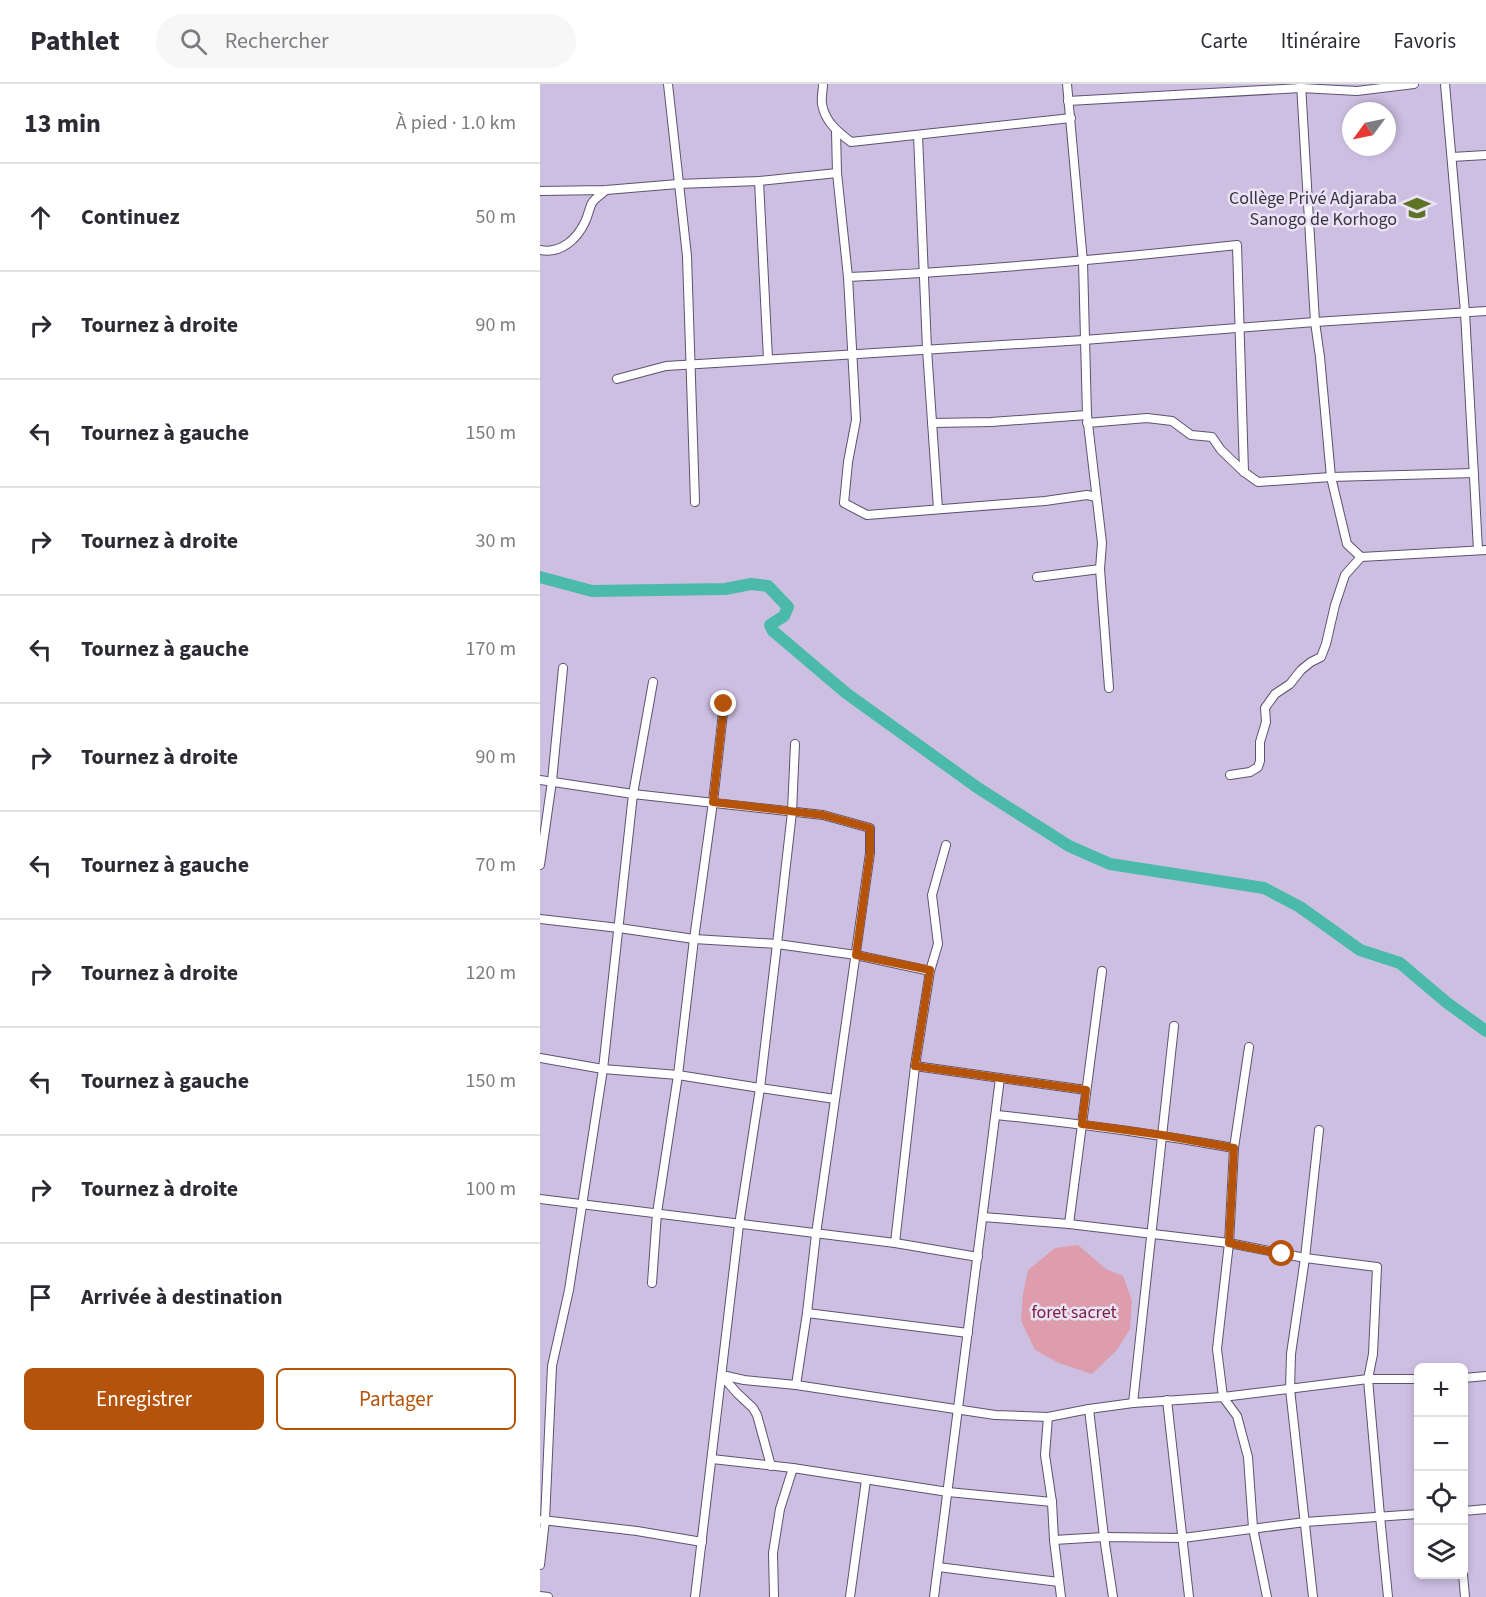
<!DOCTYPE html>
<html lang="fr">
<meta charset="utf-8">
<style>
:root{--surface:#fff;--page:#f7f7f7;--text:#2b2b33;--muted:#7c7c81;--line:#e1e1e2;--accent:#b45309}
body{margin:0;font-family:"Source Sans 3",sans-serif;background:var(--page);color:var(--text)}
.controls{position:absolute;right:18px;bottom:18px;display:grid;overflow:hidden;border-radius:9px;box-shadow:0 3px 9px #0003}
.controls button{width:54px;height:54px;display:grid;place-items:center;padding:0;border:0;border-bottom:2px solid var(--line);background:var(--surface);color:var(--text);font:30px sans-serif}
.compass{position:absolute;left:802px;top:18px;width:54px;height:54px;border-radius:50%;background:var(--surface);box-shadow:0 3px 9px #0003;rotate:237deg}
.stop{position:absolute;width:18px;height:18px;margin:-14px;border:4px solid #b45309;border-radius:50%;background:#fff}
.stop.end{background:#b45309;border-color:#fff;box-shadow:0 2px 6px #0008}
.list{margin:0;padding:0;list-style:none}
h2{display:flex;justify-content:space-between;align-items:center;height:78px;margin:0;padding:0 24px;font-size:26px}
h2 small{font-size:20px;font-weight:400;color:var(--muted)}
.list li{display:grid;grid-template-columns:39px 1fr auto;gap:18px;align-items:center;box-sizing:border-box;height:108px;padding:0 24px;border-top:2px solid var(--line)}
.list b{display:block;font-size:22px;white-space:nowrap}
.list em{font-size:20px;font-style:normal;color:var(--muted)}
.actions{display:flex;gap:12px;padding:18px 24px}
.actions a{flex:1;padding:14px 0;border:2px solid var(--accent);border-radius:9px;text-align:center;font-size:21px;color:var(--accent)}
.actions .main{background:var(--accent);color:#fff}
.icon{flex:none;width:33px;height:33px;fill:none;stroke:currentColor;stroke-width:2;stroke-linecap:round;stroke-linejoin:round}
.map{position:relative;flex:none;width:946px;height:1513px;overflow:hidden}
header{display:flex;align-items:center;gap:36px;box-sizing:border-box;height:84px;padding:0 30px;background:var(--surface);border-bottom:2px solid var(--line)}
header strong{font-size:28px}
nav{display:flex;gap:33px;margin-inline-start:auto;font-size:21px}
.search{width:420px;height:54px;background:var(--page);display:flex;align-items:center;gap:15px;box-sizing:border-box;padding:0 21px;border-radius:33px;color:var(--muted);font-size:22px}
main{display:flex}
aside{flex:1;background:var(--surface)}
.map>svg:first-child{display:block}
.green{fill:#dd9dac}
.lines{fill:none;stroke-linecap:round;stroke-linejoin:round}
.river{stroke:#4cbaab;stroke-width:12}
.minor-casing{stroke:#5f5270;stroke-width:10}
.minor{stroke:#fff;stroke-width:8}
.route{stroke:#b45309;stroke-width:8}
.labels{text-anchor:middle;stroke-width:5;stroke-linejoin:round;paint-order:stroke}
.poi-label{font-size:18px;fill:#393341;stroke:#eae3f5;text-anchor:end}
.park-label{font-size:18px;fill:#802043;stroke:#eae3f5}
</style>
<header>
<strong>Pathlet</strong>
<div class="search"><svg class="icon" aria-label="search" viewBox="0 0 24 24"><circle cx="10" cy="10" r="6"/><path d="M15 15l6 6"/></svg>Rechercher</div>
<nav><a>Carte</a><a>Itinéraire</a><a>Favoris</a></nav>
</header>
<main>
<aside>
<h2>13 min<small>À pied · 1.0 km</small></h2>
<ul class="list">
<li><svg class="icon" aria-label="ahead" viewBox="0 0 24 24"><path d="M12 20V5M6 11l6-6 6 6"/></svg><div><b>Continuez</b></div><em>50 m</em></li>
<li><svg class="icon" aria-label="right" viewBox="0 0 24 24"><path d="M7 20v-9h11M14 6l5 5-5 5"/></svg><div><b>Tournez à droite</b></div><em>90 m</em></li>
<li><svg class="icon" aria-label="left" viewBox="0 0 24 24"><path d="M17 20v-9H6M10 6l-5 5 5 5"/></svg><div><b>Tournez à gauche</b></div><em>150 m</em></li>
<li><svg class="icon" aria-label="right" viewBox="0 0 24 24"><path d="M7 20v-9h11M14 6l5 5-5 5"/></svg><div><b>Tournez à droite</b></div><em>30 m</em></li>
<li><svg class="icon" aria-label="left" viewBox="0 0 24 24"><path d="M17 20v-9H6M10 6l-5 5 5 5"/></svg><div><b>Tournez à gauche</b></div><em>170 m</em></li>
<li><svg class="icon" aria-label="right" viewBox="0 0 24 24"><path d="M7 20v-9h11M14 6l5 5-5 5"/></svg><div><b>Tournez à droite</b></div><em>90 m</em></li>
<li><svg class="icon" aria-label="left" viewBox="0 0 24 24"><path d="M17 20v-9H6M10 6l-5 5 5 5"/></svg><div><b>Tournez à gauche</b></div><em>70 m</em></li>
<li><svg class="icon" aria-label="right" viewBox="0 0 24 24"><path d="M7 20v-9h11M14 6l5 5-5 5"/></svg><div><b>Tournez à droite</b></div><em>120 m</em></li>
<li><svg class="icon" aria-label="left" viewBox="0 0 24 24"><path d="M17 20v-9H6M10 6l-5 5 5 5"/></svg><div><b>Tournez à gauche</b></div><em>150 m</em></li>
<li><svg class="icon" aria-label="right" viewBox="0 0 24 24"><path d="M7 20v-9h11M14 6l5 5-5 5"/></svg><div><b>Tournez à droite</b></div><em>100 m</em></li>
<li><svg class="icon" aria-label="arrive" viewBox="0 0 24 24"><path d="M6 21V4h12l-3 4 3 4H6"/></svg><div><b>Arrivée à destination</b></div></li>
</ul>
<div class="actions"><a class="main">Enregistrer</a><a>Partager</a></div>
</aside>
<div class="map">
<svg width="946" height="1513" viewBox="0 0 946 1513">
<rect width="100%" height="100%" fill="#cdbfe2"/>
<!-- green -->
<polygon class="green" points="538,1161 566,1185 583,1192 592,1217 590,1245 577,1266 552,1290 519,1279 495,1266 481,1237 483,1210 488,1186 515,1164"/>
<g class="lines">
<!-- river -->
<polyline class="river" points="0,493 52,507 185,505 211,500 228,502 248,523 244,532 230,541 233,547 306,609 438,704 529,762 570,780 724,804 760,823 820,866 860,879 906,918 946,947"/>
<!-- minor casing -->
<g class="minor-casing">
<g id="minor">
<polyline points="128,0 147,172 155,418"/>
<path d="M283,0c0,6 -2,14 -1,20 3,18 16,28 29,38l220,-24"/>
<polyline points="527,0 543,178 547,331 562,459 560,485 569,604"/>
<polyline points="761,0 775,238 780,273 791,393 807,460 821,473 946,466"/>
<polyline points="905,0 925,228 938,466"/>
<polyline points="528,17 761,4 817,7 874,0"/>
<polyline points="296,47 297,89 308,193 316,336 308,378 304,419 327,431 505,417 547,411 556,413"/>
<polyline points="378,51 387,265 398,425"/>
<polyline points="912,73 946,71"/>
<polyline points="219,97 228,275"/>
<polyline points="0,107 66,106 138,100 219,97 297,89"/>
<path d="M0,166c21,4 37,-11 45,-28 3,-6 4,-13 7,-19 3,-5 10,-9 14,-13"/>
<path d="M308,193c130,-6 259,-18 389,-32l7,227"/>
<polyline points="77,295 126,282 544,256 775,238 946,227"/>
<polyline points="392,339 451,338 547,331"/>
<polyline points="547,339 607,334 632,337 651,351 672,353 681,366 704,388 718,398 791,393 934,389"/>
<polyline points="497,493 560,485"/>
<polyline points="690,691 710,688 718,683 720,677 720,658 726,638 725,624 735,610 750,600 761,586 771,578 781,573 786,560 795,521 805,491 821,473"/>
<polyline points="0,696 93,710 283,731 330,744 330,769 276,1150 267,1229 256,1301"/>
<polyline points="0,781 12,697 23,584"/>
<polyline points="0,835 79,844 154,855 237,860 316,871 390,887"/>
<polyline points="709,963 694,1064 689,1159 677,1265 683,1313 697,1332 708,1373 713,1444 727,1513"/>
<polyline points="0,974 63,985 138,991 220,1004 295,1015"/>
<polyline points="375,982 546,1006"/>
<path d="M456,1031c80,8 159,19 238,33"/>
<polyline points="0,1115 355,1159 438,1173"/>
<polyline points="443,1133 529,1140 689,1159 765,1174 837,1183 833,1270 828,1295 840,1432 848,1513"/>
<polyline points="529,1140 562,887"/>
<polyline points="355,1159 375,982 390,887 398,860 392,811 406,761"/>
<polyline points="112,1199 117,1129 138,991 154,855 173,718 184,620"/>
<polyline points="267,1229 428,1249"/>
<polyline points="182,1291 204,1296 256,1301 455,1331 508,1333 549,1325 593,1319 683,1313 828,1295 878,1295"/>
<polyline points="182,1292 197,1309 213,1324 217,1331 231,1382"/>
<polyline points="924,1294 946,1292"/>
<polyline points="627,1316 649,1513"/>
<polyline points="593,1319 634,942"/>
<polyline points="549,1325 564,1453 573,1513"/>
<polyline points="508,1333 505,1371 512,1418 514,1456 521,1513"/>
<polyline points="172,1375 253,1384 408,1408 512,1418"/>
<polyline points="924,1427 946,1425"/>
<polyline points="2,1436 97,1447 162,1458"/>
<polyline points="514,1456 564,1453 643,1454 765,1438 878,1430"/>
<polyline points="0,1481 5,1436 12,1282 29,1206 63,985 93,710 113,598"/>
<polyline points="398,1483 519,1498"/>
<polyline points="923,1490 925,1513"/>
<polyline points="0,1512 8,1513"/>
<polyline points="155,1513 199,1141 220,1004 237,860 252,728 255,660"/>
<polyline points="234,1513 233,1469 240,1425 253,1384"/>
<polyline points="310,1513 326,1396"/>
<polyline points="394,1513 460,994"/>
<polyline points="773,1513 750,1305 751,1270 765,1174 779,1046"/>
</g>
</g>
<!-- minor -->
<use href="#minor" class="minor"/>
</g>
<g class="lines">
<!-- route -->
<polyline class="route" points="184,620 173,718 283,731 330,744 330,769 316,871 390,886 375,982 546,1006 542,1040 622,1051 694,1064 689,1159 742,1170"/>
</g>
<!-- icons -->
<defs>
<g id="school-bare" transform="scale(2.07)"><path d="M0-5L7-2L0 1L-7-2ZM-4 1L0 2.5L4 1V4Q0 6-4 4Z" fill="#5e7425" stroke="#eae3f5" stroke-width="2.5" paint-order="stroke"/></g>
</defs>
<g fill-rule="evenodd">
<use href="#school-bare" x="877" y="124"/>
</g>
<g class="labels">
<!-- poi labels -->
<g class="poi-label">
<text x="857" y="120">Collège Privé Adjaraba<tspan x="857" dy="21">Sanogo de Korhogo</tspan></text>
</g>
<!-- park labels -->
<g class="park-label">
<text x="534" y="1234">foret sacret</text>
</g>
</g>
</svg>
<div class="controls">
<button>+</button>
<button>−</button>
<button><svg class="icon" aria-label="locate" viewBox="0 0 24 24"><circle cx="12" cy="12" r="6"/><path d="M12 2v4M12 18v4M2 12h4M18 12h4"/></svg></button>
<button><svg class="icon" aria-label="layers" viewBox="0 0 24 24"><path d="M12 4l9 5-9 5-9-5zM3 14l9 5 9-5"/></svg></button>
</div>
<svg class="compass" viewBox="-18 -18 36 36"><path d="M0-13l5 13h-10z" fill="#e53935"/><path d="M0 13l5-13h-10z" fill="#7c7c81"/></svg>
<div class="stop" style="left:742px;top:1170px"></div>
<div class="stop end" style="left:184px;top:620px"></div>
</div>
</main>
